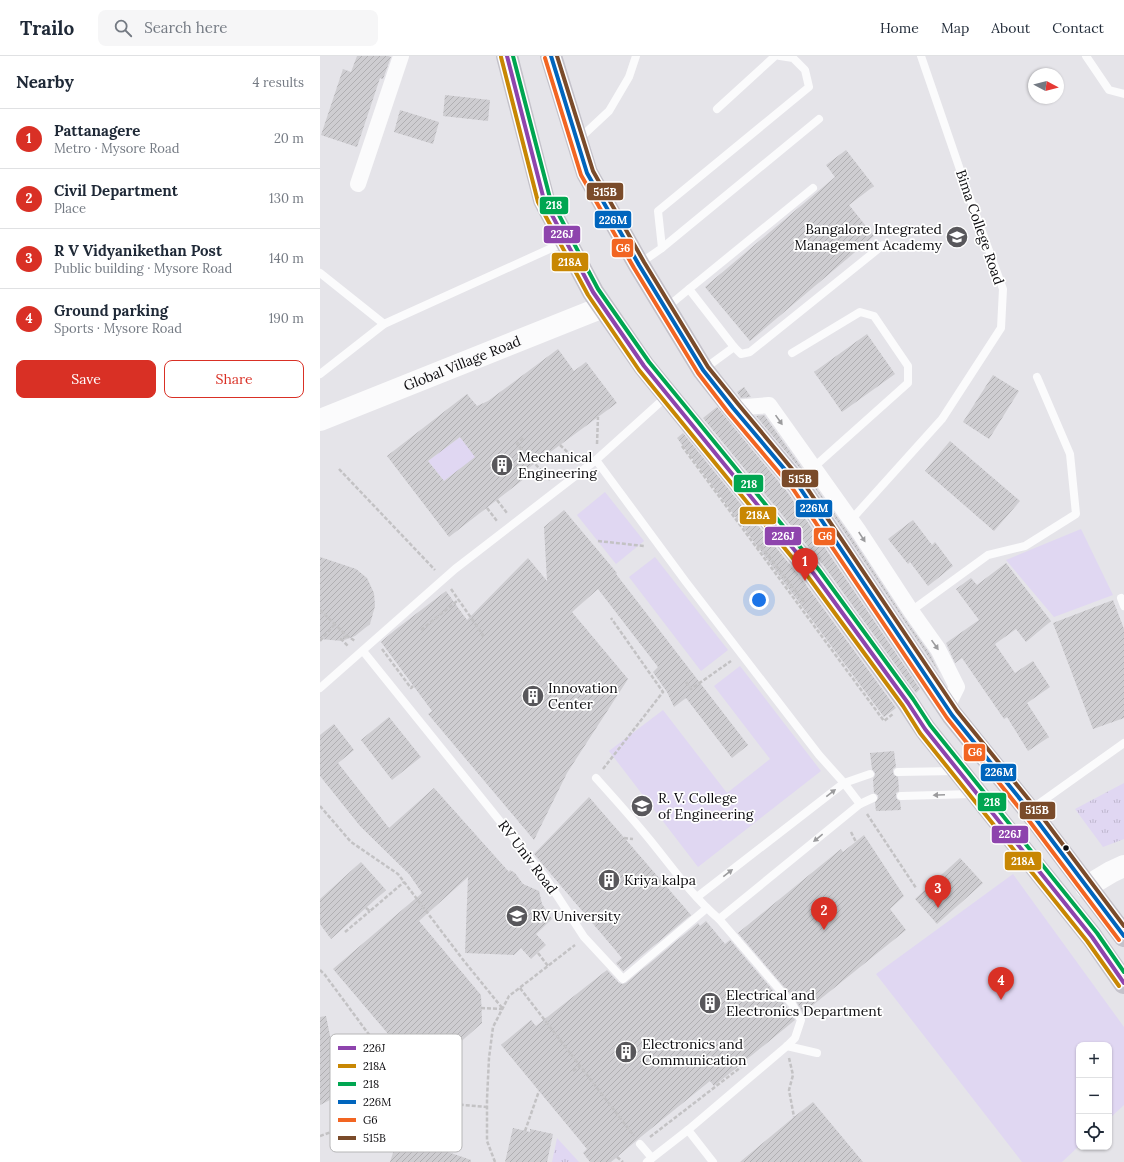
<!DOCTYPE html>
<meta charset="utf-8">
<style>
:root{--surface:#fff;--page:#f6f6f7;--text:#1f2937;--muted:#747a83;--line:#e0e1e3;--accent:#d93025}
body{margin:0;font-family:Lora,serif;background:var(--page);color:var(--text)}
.controls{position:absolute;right:12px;bottom:12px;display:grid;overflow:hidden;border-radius:8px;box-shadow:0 1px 3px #0004}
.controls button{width:36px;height:36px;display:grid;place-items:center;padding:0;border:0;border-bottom:1px solid var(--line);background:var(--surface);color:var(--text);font:20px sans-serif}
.compass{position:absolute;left:708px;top:12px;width:36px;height:36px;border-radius:50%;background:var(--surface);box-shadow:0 1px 3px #0004;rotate:97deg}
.you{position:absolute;left:439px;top:544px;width:14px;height:14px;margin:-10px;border:3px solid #fff;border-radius:50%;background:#1a73e8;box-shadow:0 0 0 6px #1a73e833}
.badge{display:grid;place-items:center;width:26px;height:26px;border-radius:50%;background:var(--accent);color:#fff;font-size:13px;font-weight:700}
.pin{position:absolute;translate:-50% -33px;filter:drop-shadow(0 1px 2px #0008)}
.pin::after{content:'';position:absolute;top:21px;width:14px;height:12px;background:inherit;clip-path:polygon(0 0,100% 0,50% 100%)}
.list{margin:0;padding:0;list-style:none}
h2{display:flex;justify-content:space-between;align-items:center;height:52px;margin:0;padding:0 16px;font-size:17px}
h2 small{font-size:13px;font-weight:400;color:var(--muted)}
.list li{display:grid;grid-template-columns:26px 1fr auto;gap:12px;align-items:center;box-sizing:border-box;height:60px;padding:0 16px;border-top:1px solid var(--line)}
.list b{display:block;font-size:15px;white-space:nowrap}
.list p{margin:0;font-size:13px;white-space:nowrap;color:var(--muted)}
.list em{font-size:13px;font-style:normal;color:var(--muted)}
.actions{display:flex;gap:8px;padding:12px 16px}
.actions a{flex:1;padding:9px 0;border:1px solid var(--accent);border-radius:8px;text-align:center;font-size:14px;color:var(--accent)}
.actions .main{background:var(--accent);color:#fff}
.icon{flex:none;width:22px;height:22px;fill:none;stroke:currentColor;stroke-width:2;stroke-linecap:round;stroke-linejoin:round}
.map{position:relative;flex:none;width:804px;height:1106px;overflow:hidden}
header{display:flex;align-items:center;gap:24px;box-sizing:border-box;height:56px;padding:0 20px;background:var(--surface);border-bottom:1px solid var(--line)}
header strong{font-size:19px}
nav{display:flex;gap:22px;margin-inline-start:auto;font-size:14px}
.search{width:280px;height:36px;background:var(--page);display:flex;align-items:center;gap:10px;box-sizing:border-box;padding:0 14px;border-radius:8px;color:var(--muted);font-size:15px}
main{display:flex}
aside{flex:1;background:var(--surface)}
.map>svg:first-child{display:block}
.grass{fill:url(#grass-tufts)}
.garden{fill:#e0d7f2}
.building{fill:url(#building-hatch);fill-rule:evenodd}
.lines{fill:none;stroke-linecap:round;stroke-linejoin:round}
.path{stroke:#c3c2c4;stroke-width:2.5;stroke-dasharray:4 2;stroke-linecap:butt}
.lane{stroke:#fbfbfc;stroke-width:8}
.street{stroke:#fbfbfc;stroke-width:16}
.secondary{stroke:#fbfbfc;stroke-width:22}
.highway{stroke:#c4c2ca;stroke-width:22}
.bus-1-casing{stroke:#fff;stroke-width:7}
.bus-2-casing{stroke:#fff;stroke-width:7}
.bus-3-casing{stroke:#fff;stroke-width:7}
.bus-4-casing{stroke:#fff;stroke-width:7}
.bus-5-casing{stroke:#fff;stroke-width:7}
.bus-6-casing{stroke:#fff;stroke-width:7}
.bus-1{stroke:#8e44ad;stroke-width:4}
.bus-2{stroke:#c88703;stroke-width:4}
.bus-3{stroke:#00a651;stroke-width:4}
.bus-4{stroke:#0065bd;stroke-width:4}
.bus-5{stroke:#f26522;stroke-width:4}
.bus-6{stroke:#7a4b2a;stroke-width:4}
.oneway{fill:#9b9b9d}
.bus-dot{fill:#0c0b0e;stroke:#fff;stroke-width:1.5}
.labels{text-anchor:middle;stroke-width:3.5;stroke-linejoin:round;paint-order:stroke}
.street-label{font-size:14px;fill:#0c0b0e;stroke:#fff}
.poi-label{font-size:14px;fill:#0c0b0e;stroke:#fff;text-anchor:start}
.key{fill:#fff;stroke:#b6b6b7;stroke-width:1}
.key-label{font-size:11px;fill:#0c0b0e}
.line-badge{stroke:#fff;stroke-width:1.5}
.badge-label{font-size:11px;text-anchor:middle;font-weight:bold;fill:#fff}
</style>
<header>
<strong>Trailo</strong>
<div class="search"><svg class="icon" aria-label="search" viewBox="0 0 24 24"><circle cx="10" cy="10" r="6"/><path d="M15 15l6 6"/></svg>Search here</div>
<nav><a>Home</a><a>Map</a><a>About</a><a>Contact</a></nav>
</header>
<main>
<aside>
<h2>Nearby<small>4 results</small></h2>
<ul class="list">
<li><span class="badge">1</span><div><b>Pattanagere</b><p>Metro · Mysore Road</p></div><em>20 m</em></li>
<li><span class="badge">2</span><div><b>Civil Department</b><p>Place</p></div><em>130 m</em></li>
<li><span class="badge">3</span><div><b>R V Vidyanikethan Post</b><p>Public building · Mysore Road</p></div><em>140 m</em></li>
<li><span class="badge">4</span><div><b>Ground parking</b><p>Sports · Mysore Road</p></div><em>190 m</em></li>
</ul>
<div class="actions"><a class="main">Save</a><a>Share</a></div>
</aside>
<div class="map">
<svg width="804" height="1106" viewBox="0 0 804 1106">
<defs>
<pattern id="grass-tufts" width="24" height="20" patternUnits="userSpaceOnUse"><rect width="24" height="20" fill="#e0d7f2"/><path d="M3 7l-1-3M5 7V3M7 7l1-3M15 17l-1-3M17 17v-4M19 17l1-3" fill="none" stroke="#bfb7ce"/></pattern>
<pattern id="building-hatch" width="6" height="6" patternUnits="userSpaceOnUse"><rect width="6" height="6" fill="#cecdd1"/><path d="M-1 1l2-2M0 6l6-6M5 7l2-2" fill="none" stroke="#b0afb2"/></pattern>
</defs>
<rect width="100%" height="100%" fill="#e5e4e9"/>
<!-- grass -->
<g class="grass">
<polygon points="804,727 804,783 783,791 755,753"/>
<polygon points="237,1082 259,1106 232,1106"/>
</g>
<!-- garden -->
<g class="garden">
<polygon points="140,381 165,413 146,428 137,415 124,425 108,405"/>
<polygon points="285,436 324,485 296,508 257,459"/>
<polygon points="761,473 793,539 734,561 686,504"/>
<polygon points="335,501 408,594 381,615 309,521"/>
<polygon points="420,610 501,715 378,811 289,695 343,654 407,737 450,703 394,630"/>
<polygon points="693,818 804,971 804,1049 789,1063 789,989 759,989 759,1090 742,1106 702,1106 556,918"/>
</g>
<!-- building -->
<g class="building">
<polygon points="37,0 68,0 71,1 63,23 60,22 37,91 1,79 23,13 31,16"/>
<polygon points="125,39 170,44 168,65 123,60"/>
<polygon points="80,54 119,66 113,88 74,76"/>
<polygon points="526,94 554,130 529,149 554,180 430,285 385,231 515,121 506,109"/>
<polygon points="547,278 575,318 522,356 494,316"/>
<path d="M238,293l16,22 12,-9 31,41 -91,67 3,5 -80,62 -62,-81 80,-62 10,12 11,-5zM140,381l15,20 -31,24 -16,-20z"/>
<polygon points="673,319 699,335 669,383 643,366"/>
<polygon points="424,331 431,341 421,342 417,336"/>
<polygon points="397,351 468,437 600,633 596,637 504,510 383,362"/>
<polygon points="444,359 530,479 583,560 610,598 620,618 488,422 436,360"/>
<polygon points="363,377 484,526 576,652 564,661 357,382"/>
<polygon points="630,385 700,445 674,475 605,415"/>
<polygon points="244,454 297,517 296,518 428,689 412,702 366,642 354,651 347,636 333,616 338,611 278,533 252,556 308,623 247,717 214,784 108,658 112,655 61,586 75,574 126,535 147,564 208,502 227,525 224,471"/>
<polygon points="593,464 612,489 615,486 633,510 608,530 590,506 588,508 568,483"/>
<polygon points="0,501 36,513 47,522 54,537 55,550 50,568 35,580 22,585 0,583"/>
<polygon points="686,507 731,565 706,586 696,573 675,588 695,617 713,605 730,631 707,647 729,681 708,695 687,661 684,663 642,602 635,607 626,587 659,564 636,533 651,522 657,529"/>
<polygon points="793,544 804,573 804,662 773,673 733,567"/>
<polygon points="69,661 101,701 72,724 41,684"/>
<polygon points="14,668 34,694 18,707 69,772 114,732 189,816 190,814 195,817 203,828 219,835 222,848 232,863 216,878 226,889 211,903 201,892 194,899 145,897 148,821 99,865 161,939 162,967 103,1019 13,913 102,837 89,818 40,770 0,720 0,679"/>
<polygon points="574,695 576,711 573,713 573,716 574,719 578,721 579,735 576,737 576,741 577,743 580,745 581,754 556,755 555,747 558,742 558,739 554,737 553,723 555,719 555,717 552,713 550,697"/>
<polygon points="269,741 371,859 303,915 296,907 302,902 214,798"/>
<polygon points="544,779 584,840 570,853 586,874 483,957 476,945 418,877 521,793 523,796"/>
<polygon points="640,802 663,827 617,868 595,843"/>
<polygon points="41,806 66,834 11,883 0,868 0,843"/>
<polygon points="386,865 405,888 410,884 467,951 475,964 394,1030 390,1025 317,1084 291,1106 270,1106 263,1097 267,1093 181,989 211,964 216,970 287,914 299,927 302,928 306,927 378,867 380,870"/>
<polygon points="6,960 22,1038 0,1049 0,961"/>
<polygon points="493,1046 543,1106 420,1106 474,1061"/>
<polygon points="193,1072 210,1076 210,1073 233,1078 227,1106 185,1106"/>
<polygon points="79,1079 151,1104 151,1106 70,1106"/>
</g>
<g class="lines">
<!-- path -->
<g class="path">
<polyline points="203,382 197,388 230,424"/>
<polyline points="277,388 278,361"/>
<polyline points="240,389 256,404"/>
<polyline points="362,390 564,665 573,658"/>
<polyline points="19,413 115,514"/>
<polyline points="177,444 187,457"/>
<polyline points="167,452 177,465 178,464"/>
<polyline points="278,485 324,490"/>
<polyline points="437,492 440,489 485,547"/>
<polyline points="131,533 163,579 161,581"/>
<polyline points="0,554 26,579 35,585"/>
<polyline points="101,574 137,545"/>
<polyline points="27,580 21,583 28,590 27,590"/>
<polyline points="0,585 15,568"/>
<polyline points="62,593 91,632 93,630"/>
<polyline points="366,626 371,633 411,605"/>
<polyline points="283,713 343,636 291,562"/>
<polyline points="0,750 31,786 78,818 144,905 183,953"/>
<polyline points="547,758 596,832"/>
<polyline points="531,776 536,786"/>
<polyline points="304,782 313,783"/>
<polyline points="46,852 50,855 84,826"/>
<polyline points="25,876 50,855"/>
<polyline points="218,897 228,910"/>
<polyline points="0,914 5,919 50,980 65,1017 78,1042"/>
<polyline points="200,932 314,1080"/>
<polyline points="161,952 182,953"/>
<polyline points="469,1002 473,1019 469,1034 474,1061"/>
<polyline points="253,1015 260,1010"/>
<polyline points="205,1075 219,1035"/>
<polyline points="0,1080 56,1060 78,1042 110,1046 167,1051"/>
<polyline points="330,1081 421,1011"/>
<polyline points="297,1101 303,1106"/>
<polyline points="175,1106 167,1085 167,1043 169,1002 173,971 189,940 255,889"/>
</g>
<!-- lane -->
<g class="lane">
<polyline points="766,0 789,34 804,38"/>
<polyline points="397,53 455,0"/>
<polyline points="259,83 289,55 309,21 316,0"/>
<polyline points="342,192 499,63"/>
<polyline points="319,208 342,192 338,155 489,31 485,14 473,2 460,0"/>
<polyline points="0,217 64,268"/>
<polyline points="346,252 369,233"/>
<polyline points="414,291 421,298 430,296 563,189"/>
<polyline points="472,297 540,256 554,260 588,310 588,327 494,411"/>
<polyline points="384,313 414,291 369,233 493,132"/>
<polyline points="0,318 64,268 245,186"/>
<polyline points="276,404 366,526 499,699 524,727 540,748"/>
<polyline points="531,464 622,363 681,272 683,233 647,134 601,0"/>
<polyline points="801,542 804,550"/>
<polyline points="591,555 668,499 705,490 756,458 750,398 717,321"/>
<polyline points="43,595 225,821 264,881 303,923 387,852"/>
<polyline points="0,632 135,513 276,404 347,340"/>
<polyline points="578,716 636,715"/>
<path d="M276,722c18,20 37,41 54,62 22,27 42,56 69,79l73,85 9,16 -6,18 -8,8 -99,84 -41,32"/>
<polyline points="581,740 652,738"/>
<polyline points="710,754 804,687"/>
<polyline points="377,841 524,727 550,718"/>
<polyline points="399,863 540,748 553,742"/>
<polyline points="467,990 497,997"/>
<polyline points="368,1074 393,1106"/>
<polyline points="320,1088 332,1102"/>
</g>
<!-- street -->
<g class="street">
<polyline points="38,128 81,0"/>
<polyline points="413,352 449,349 538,474 591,555 618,593 637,631 627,651"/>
</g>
<!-- secondary -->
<g class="secondary">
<path id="s1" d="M0,364l283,-113"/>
<polyline points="766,831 791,816 804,810"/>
</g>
<!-- highway -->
<g class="highway">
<polyline points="187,0 224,144 273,236 324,310 494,518 588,647 605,673 772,881 804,927"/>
<polyline points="231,0 267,117 319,209 383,314 413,352 478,429 632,659 709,754 804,880"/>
</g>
<!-- bus-1 casing -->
<g class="bus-1-casing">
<polyline id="bus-1" points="187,0 224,144 273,236 324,310 494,518 588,647 605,673 772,881 804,927"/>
</g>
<!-- bus-2 casing -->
<g class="bus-2-casing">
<polyline id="bus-2" points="181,1 218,146 268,239 319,314 489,522 583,650 600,677 767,885 799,930"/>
</g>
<!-- bus-3 casing -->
<g class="bus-3-casing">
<polyline id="bus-3" points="193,0 230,142 278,233 329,306 499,514 593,643 610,669 777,877 804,916"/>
</g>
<!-- bus-4 casing -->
<g class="bus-4-casing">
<polyline id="bus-4" points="231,0 267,117 319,209 383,314 413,352 478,429 632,659 709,754 804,880"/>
</g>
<!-- bus-5 casing -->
<g class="bus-5-casing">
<polyline id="bus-5" points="225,2 261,119 314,212 378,317 408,356 473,433 627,662 704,758 799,884"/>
</g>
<!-- bus-6 casing -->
<g class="bus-6-casing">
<polyline id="bus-6" points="237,0 273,115 324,206 388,311 418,348 483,426 637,655 714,750 804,870"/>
</g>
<!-- bus-1 -->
<use href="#bus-1" class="bus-1"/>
<!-- bus-2 -->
<use href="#bus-2" class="bus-2"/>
<!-- bus-3 -->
<use href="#bus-3" class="bus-3"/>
<!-- bus-4 -->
<use href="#bus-4" class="bus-4"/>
<!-- bus-5 -->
<use href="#bus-5" class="bus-5"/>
<!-- bus-6 -->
<use href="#bus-6" class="bus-6"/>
</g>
<!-- one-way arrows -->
<defs><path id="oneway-solid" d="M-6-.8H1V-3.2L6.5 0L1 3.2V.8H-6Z"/></defs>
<g class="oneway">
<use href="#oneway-solid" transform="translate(459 364) rotate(55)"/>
<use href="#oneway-solid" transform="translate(542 481) rotate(57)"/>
<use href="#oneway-solid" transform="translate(615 589) rotate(55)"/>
<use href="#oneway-solid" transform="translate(511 737) rotate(-38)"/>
<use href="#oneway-solid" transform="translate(619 739) rotate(178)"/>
<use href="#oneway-solid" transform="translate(498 782) rotate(141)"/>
<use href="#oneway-solid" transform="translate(408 817) rotate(-38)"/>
</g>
<!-- icons -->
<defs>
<g id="university-disc" transform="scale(1.15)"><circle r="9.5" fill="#58575b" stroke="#fff"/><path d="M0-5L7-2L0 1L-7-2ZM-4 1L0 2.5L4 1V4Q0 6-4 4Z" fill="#fff"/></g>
<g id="building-disc" transform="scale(1.15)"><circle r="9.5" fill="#58575b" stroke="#fff"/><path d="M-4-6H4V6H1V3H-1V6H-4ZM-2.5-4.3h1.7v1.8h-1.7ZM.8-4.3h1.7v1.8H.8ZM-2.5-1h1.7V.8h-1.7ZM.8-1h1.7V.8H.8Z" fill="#fff"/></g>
</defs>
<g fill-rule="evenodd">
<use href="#university-disc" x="637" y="181"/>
<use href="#building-disc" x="182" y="409"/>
<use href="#building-disc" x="213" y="640"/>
<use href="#university-disc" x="322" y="750"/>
<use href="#building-disc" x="289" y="824"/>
<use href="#university-disc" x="197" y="860"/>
<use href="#building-disc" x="390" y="947"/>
<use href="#building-disc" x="306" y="996"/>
</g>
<!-- markers -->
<circle class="bus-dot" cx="746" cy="792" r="3.5"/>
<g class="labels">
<!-- street labels -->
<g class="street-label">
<text transform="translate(660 171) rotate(71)" y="5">Bima College Road</text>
<text dy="5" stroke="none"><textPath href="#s1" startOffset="153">Global Village Road</textPath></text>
<text transform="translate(208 801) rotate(53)" y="5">RV Univ Road</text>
</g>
<!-- poi labels -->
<g class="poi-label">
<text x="622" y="178" text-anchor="end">Bangalore Integrated<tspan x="622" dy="16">Management Academy</tspan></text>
<text x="198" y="406">Mechanical<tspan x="198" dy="16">Engineering</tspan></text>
<text x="228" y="637">Innovation<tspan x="228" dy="16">Center</tspan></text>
<text x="338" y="747">R. V. College<tspan x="338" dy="16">of Engineering</tspan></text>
<text x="304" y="829">Kriya kalpa</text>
<text x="212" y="865">RV University</text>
<text x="406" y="944">Electrical and<tspan x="406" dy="16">Electronics Department</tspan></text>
<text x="322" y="993">Electronics and<tspan x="322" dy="16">Communication</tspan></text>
</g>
</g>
<!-- legend -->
<rect x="10" y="978" width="132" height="118" rx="6" class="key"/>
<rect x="18" y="990" width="18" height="4" fill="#8e44ad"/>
<rect x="18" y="1008" width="18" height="4" fill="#c88703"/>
<rect x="18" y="1026" width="18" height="4" fill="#00a651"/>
<rect x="18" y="1044" width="18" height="4" fill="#0065bd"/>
<rect x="18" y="1062" width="18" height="4" fill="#f26522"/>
<rect x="18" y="1080" width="18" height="4" fill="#7a4b2a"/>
<g class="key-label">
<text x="43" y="996">226J</text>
<text x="43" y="1014">218A</text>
<text x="43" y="1032">218</text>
<text x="43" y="1050">226M</text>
<text x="43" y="1068">G6</text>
<text x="43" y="1086">515B</text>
</g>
<g class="line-badge">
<rect x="266" y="126" width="38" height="19" rx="4" fill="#7a4b2a"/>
<rect x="219" y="140" width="30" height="19" rx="4" fill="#00a651"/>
<rect x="274" y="154" width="38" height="19" rx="4" fill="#0065bd"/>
<rect x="223" y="169" width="38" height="19" rx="4" fill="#8e44ad"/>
<rect x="291" y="182" width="23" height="20" rx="4" fill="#f26522"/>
<rect x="231" y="196" width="38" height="20" rx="4" fill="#c88703"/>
<rect x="461" y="413" width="38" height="19" rx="4" fill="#7a4b2a"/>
<rect x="413" y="418" width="31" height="19" rx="4" fill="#00a651"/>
<rect x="475" y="443" width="38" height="19" rx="4" fill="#0065bd"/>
<rect x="419" y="450" width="38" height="19" rx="4" fill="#c88703"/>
<rect x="444" y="470" width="38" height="20" rx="4" fill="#8e44ad"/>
<rect x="493" y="471" width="23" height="19" rx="4" fill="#f26522"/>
<rect x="643" y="687" width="23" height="19" rx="4" fill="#f26522"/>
<rect x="660" y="707" width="37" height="19" rx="4" fill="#0065bd"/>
<rect x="657" y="736" width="30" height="20" rx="4" fill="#00a651"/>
<rect x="699" y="745" width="37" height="19" rx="4" fill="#7a4b2a"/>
<rect x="671" y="769" width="38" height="19" rx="4" fill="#8e44ad"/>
<rect x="684" y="795" width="38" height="20" rx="4" fill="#c88703"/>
</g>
<g class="badge-label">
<text x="285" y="140">515B</text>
<text x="234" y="153">218</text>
<text x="293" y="168">226M</text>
<text x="242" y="182">226J</text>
<text x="303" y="196">G6</text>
<text x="250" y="210">218A</text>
<text x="480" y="427">515B</text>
<text x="429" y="432">218</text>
<text x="494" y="456">226M</text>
<text x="438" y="463">218A</text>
<text x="463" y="484">226J</text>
<text x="505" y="484">G6</text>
<text x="655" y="700">G6</text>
<text x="679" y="720">226M</text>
<text x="672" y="750">218</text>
<text x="717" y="758">515B</text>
<text x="690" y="782">226J</text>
<text x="703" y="809">218A</text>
</g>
</svg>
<div class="controls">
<button>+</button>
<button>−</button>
<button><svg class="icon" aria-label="locate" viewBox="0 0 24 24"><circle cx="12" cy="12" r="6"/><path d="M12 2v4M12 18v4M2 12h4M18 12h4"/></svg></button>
</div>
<svg class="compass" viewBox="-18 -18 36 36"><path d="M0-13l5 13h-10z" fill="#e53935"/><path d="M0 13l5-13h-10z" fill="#747a83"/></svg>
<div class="you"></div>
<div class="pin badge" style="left:485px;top:525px">1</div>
<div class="pin badge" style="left:504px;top:874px">2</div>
<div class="pin badge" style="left:618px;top:852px">3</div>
<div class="pin badge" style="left:681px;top:944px">4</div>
</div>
</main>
